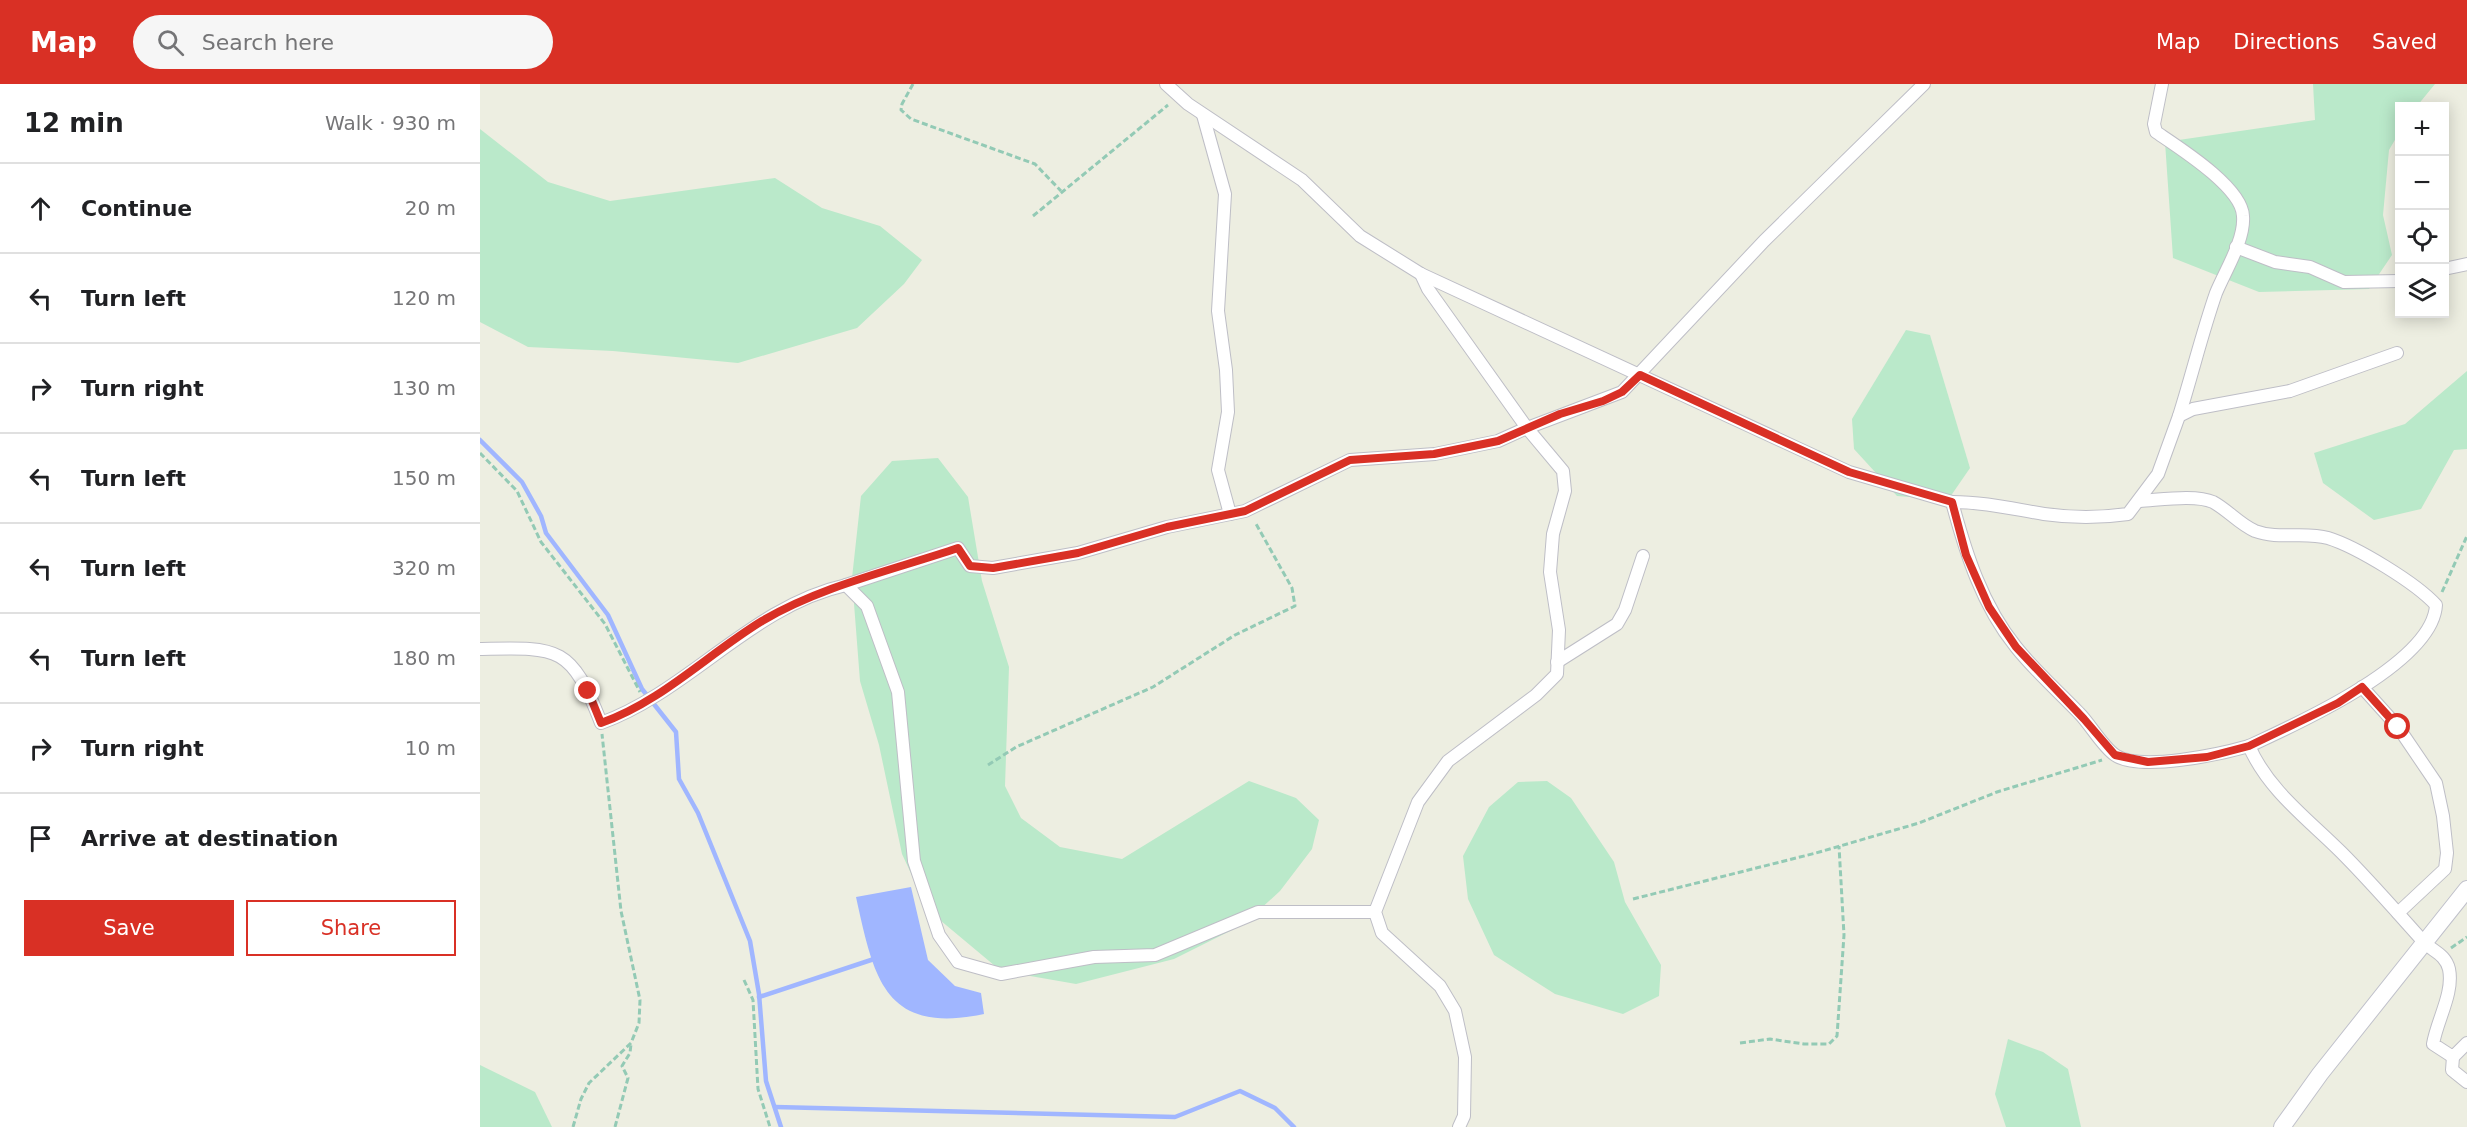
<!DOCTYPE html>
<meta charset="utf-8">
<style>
:root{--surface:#fff;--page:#f6f6f6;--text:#202124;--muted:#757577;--line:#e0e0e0;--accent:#d93025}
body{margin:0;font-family:"DejaVu Sans",sans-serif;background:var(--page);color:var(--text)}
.controls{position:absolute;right:18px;top:18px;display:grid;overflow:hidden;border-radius:0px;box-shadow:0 3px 15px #0003}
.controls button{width:54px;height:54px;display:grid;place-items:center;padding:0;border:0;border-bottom:2px solid var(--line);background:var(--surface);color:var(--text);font:30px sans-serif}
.stop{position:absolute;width:18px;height:18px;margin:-14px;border:4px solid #d93025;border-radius:50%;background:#fff}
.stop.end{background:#d93025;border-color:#fff;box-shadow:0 2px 6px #0008}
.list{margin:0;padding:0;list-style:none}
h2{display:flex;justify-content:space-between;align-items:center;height:78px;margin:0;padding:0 24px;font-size:26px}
h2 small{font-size:20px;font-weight:400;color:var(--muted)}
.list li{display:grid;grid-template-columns:39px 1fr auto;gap:18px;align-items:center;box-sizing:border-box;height:90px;padding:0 24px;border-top:2px solid var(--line)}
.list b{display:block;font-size:22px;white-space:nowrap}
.list em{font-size:20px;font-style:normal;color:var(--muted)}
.actions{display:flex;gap:12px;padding:18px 24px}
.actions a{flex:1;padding:14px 0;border:2px solid var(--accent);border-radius:0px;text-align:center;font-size:21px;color:var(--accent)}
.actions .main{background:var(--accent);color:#fff}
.icon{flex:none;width:33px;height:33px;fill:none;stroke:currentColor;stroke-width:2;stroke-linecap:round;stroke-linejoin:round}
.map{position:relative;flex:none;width:1987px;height:1043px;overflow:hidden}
header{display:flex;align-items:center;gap:36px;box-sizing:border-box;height:84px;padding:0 30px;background:var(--accent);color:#fff}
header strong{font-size:28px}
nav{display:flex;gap:33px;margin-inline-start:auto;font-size:21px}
.search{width:420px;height:54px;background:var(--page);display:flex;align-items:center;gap:15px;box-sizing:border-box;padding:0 21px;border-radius:33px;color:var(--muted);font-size:22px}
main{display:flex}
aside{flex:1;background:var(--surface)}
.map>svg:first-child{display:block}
.green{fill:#bae9ca}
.water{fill:#a0b6ff}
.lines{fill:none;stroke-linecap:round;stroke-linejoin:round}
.stream{stroke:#a0b6ff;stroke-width:4.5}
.street-casing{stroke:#bebec6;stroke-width:14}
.secondary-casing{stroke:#c0c1cb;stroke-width:18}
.path{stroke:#93cab5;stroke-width:3;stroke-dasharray:6 3;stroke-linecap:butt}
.street{stroke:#fff;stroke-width:12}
.secondary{stroke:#fff;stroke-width:16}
.route{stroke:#d93025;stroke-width:8}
</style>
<header>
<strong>Map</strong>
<div class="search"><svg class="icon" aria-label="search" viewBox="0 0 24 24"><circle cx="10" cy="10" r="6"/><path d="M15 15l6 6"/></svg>Search here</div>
<nav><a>Map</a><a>Directions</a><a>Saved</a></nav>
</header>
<main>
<aside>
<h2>12 min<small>Walk · 930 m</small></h2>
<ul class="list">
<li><svg class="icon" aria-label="ahead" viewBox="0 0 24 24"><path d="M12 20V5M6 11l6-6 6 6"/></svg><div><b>Continue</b></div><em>20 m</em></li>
<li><svg class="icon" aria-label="left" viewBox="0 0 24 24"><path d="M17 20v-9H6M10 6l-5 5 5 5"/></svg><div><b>Turn left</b></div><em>120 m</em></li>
<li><svg class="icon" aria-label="right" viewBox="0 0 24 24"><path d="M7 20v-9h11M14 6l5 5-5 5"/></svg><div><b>Turn right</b></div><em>130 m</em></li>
<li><svg class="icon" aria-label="left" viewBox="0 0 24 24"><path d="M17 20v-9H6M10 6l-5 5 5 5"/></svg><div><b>Turn left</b></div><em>150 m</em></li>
<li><svg class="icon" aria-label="left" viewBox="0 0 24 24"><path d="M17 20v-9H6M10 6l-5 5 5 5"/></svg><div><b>Turn left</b></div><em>320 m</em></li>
<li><svg class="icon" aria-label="left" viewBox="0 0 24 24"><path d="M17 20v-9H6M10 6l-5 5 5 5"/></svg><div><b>Turn left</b></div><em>180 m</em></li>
<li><svg class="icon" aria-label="right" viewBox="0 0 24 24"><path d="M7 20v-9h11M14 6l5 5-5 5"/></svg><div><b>Turn right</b></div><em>10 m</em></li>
<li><svg class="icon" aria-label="arrive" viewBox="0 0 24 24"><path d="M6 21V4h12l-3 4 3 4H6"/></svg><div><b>Arrive at destination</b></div></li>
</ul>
<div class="actions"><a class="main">Save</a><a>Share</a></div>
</aside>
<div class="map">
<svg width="1987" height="1043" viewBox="0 0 1987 1043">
<rect width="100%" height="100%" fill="#edeee1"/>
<!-- green -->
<g class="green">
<polygon points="1833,0 1955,0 1937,22 1920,22 1919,49 1909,66 1903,131 1912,171 1889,205 1779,208 1693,174 1685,58 1835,36"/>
<polygon points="0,45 68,98 130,117 295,94 342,124 400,142 442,176 424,200 377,244 258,279 133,267 48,263 0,238"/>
<polygon points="1426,246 1450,251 1490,384 1468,416 1417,412 1374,365 1372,335"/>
<polygon points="1987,287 1987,365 1974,366 1941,425 1894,436 1843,399 1834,369 1925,340"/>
<polygon points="458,374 488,413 502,497 529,583 525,702 541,734 580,763 642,775 769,697 816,714 839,736 832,765 800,807 764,840 694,875 596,900 521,887 448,826 422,770 399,661 380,597 372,494 381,412 412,377"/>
<polygon points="1067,697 1091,714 1134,778 1145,818 1181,881 1179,912 1143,930 1075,910 1014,871 988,815 983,772 1009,723 1038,698"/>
<polygon points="1528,955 1563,968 1588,985 1601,1043 1526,1043 1515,1010"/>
<polygon points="0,981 55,1008 72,1043 0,1043"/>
</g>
<!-- water -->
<path class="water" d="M431,803l17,73 27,26 26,7 3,21c-100,21 -110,-36 -128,-117z"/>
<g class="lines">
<!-- stream -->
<g class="stream">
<polyline points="0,356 42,398 61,432 66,449 128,531 162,605 196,648 199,695 218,729 270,857 279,910 286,997 301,1043"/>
<polyline points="279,913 394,875"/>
<polyline points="295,1023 695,1033 760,1007 795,1024 814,1043"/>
</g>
<!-- street casing -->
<g class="street-casing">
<g id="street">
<path d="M686,0l22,20 114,76 58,56 61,38 428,198 103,30c14,52 30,103 64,145 19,24 42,44 63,66 11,11 24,34 36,42 25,17 106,-1 134,-9 19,44 59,73 92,106 28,28 54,58 81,88 9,11 23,13 27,29 5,24 -12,51 -16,75l20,13 14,-14"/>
<path d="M1682,0l-8,40 2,8c22,15 86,55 87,84 2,24 -18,55 -27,77 -14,40 -24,82 -37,123"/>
<polyline points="723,31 745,110 738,227 746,286 748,328 738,386 750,430"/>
<polyline points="1756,163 1795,178 1830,183 1864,198 1920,197"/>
<polyline points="1964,185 1987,180"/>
<path d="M1660,417c19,-1 56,-7 73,1 15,8 26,22 42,29 24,9 49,0 73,7 29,9 88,45 108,67 -3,58 -139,119 -187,141"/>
<path d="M1472,418c32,0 61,7 92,12 28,4 56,4 84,0l30,-40 21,-58 14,-7 97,-18 107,-38"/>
<polyline points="366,501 478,464 490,482 513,484 598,469 687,443 765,427 870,376 955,370 1018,357 1047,344 948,205 941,190"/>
<path d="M0,565c80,-2 91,-3 121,74 88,-32 151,-117 245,-138l21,21 31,86 16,169 25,74 19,27 43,12 93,-17 61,-2 103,-43h117"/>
<polyline points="1077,578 1137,540 1145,526 1163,472"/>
<polyline points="1882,603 1918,643 1956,699 1963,732 1967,769 1965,785 1918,829"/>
<polyline points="1973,973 1972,986 1987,998"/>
<polyline points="979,1043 984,1032 985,973 975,927 960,902 902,849 895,828 938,718 968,677 1056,611 1077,590 1079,546 1070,488 1073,450 1085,407 1083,387 1047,344 1142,308 1284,157 1444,0"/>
</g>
</g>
<!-- secondary casing -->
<g class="secondary-casing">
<polyline id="secondary" points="1802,1043 1840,990 1987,805"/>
</g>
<!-- path -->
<g class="path">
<polyline points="433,0 422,20 421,26 431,35 555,80 581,107"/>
<polyline points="553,132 688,21"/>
<polyline points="0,369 37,407 61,458 125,540 160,608"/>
<polyline points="1962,508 1987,452"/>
<polyline points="508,681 536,663 673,603 755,551 815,522 812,504 775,438"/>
<polyline points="1153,815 1336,769 1439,739 1517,708 1622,676"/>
<polyline points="1971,864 1987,853"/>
<polyline points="264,896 273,916 278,1005 290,1043"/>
<polyline points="1260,959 1290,955 1324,960 1349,960 1357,952 1364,851 1359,762"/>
<polyline points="93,1043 101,1015 109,999 151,959 159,939 160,916 141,827 122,650"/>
<polyline points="135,1043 148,994 142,982 150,969 151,960"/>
</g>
<!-- street -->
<use href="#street" class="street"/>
<!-- secondary -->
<use href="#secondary" class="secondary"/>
</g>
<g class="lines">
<!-- route -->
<path class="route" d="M108,607l13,32c60,-21 107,-69 161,-102 59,-35 131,-51 196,-73l12,18 23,2 85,-15 89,-26 78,-16 105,-51 84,-6 64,-13 62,-27 43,-13 19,-9 18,-17 209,97 103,30 14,53 23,52 27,40 68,72 31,36 33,7 59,-5 42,-11 89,-43 24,-16 36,40"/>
</g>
</svg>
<div class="controls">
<button>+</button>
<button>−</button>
<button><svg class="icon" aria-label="locate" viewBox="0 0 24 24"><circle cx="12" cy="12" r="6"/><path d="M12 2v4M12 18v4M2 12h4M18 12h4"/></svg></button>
<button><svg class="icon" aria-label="layers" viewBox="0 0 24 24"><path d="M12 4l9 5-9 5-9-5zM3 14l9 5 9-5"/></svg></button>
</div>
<div class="stop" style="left:1918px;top:643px"></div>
<div class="stop end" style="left:108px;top:607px"></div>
</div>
</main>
